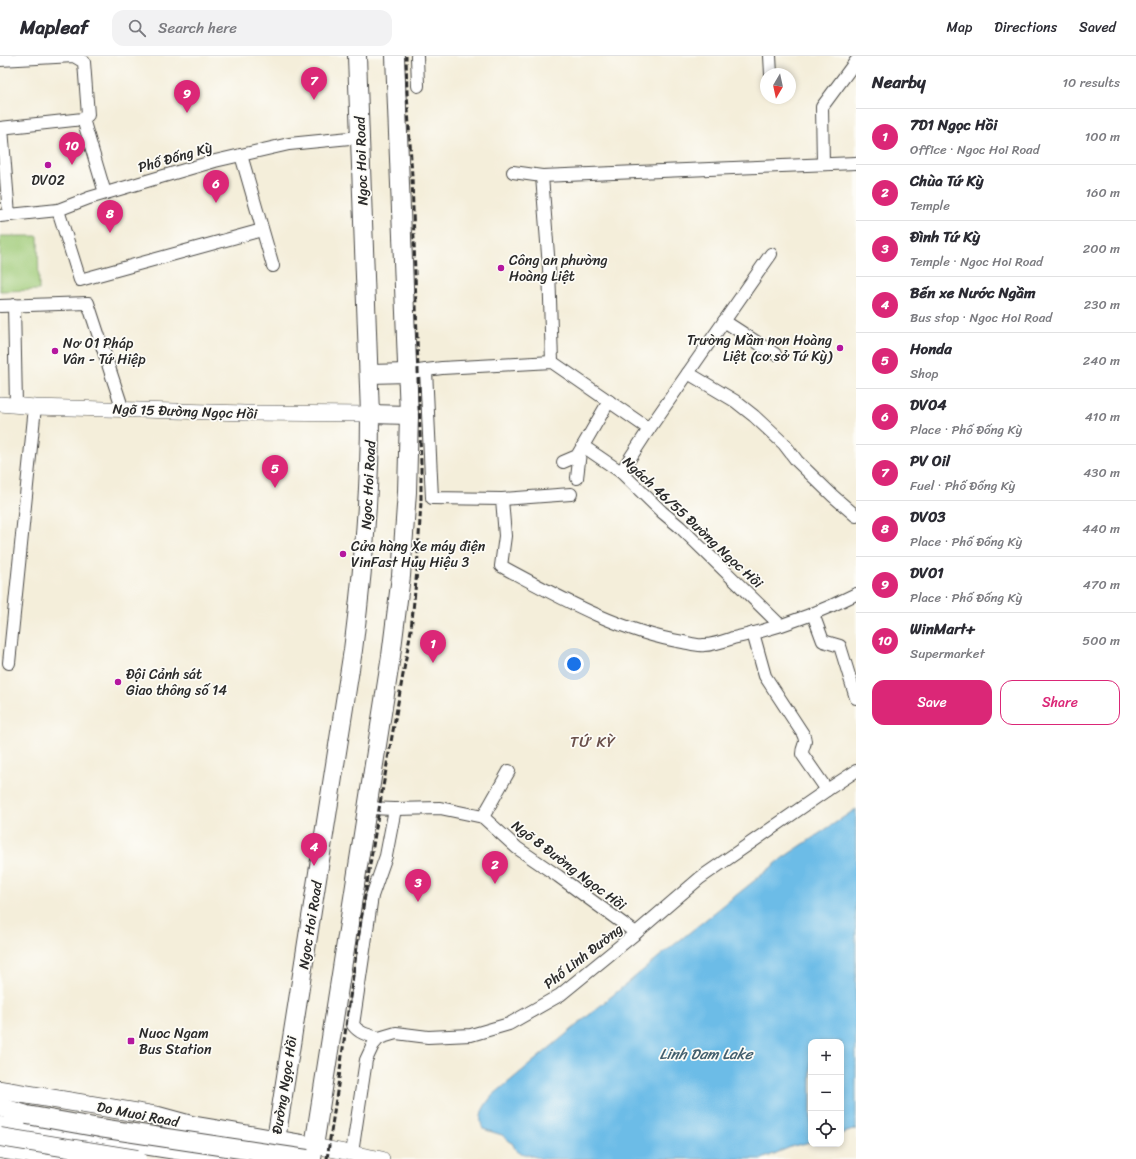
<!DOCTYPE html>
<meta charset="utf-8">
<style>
:root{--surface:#fff;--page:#f2f2f3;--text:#2b2b33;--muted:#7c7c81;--line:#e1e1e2;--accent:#db2777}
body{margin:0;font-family:Sriracha,sans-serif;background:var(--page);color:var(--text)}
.controls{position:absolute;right:12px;bottom:12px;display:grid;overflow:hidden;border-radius:8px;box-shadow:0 2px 6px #0003}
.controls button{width:36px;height:36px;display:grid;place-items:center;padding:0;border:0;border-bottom:1px solid var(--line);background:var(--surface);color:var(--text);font:20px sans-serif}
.compass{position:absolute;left:760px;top:12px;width:36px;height:36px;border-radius:50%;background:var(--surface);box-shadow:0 2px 6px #0003;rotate:189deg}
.you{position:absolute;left:574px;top:608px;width:14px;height:14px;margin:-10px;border:3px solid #fff;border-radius:50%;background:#1a73e8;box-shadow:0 0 0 6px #1a73e833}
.badge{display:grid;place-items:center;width:26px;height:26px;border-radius:50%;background:var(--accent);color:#fff;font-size:13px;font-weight:700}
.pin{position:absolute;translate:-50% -33px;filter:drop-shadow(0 1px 2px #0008)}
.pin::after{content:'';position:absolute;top:21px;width:14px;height:12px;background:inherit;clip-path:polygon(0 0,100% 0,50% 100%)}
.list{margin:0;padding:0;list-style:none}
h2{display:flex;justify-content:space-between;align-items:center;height:52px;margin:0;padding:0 16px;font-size:17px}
h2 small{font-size:13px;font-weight:400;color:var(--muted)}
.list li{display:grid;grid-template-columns:26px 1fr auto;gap:12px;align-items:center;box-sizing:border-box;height:56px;padding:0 16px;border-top:1px solid var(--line)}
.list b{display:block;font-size:15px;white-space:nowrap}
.list p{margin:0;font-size:13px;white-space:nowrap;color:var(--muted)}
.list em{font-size:13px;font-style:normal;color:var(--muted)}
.actions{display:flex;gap:8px;padding:12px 16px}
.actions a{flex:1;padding:9px 0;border:1px solid var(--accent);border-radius:12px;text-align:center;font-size:14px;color:var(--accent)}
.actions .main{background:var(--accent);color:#fff}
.icon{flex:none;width:22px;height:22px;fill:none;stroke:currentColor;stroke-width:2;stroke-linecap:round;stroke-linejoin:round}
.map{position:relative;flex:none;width:856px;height:1103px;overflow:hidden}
header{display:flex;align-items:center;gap:24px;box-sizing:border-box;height:56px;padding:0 20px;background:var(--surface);border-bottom:1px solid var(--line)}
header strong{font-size:19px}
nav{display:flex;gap:22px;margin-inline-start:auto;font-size:14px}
.search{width:280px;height:36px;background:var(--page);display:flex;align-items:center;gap:10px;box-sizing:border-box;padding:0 14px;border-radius:12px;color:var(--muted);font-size:15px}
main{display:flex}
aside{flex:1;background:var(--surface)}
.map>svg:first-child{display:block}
.green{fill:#9fca77;stroke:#657a51}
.water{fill:#6cbce7;stroke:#4c7489}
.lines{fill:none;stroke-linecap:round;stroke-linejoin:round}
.minor-casing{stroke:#494845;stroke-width:14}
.major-casing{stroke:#494845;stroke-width:16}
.highway-casing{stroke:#494845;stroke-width:20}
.minor{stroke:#fff;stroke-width:12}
.major{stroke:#fff;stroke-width:15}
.highway{stroke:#fff;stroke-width:18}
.rail{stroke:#2b2b2b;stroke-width:3;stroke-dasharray:6 3;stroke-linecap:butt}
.highway-bridge-casing{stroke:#494845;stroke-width:20;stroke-linecap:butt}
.highway-bridge{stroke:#fff;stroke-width:18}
.poi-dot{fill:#b5179e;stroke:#fdfcf7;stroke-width:1.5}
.labels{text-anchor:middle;stroke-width:3.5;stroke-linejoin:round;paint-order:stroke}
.street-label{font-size:14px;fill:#2b2b2b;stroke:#fdfcf7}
.poi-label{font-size:14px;fill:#2b2b2b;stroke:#fdfcf7;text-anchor:start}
.neighbourhood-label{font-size:15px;letter-spacing:1px;fill:#6a504b;stroke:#fdfcf7}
.water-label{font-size:15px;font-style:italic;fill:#425e6d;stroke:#fdfcf7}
</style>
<header>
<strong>Mapleaf</strong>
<div class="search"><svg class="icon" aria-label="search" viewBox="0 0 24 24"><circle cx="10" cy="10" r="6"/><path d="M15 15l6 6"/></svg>Search here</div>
<nav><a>Map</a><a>Directions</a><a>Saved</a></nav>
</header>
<main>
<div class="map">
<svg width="856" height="1103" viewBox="0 0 856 1103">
<rect width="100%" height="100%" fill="#fdfcf7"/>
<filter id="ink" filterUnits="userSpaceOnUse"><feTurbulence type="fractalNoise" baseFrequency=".025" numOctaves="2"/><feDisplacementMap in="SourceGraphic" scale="8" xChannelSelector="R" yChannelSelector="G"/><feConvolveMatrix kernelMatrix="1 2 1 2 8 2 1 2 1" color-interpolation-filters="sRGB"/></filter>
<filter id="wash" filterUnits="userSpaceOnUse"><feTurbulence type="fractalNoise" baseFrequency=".012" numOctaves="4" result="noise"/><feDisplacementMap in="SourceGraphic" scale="16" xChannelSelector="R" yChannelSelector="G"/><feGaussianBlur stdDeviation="0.9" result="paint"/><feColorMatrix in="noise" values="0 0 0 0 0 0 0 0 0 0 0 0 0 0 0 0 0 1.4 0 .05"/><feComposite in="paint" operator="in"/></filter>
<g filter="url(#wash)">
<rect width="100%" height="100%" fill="#f4eeda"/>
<!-- green -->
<polygon class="green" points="0,180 38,180 39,234 0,235"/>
<!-- water -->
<path class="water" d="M856,753v320l-15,5v-92h-30v100l-18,4 -31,13h-219l-26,-7 -5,-9 -10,-8 -19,-6c-6,-14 1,-23 10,-34l167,-139 124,-99z"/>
</g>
<g filter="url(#ink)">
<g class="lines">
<!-- minor casing -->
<g class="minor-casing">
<g id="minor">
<polyline points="417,0 418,30"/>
<polyline points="770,0 771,18"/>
<polyline points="0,4 74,0 84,6 88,59 83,63 0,72"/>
<polyline points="83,63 105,137"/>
<polyline points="2,72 9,159"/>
<polyline points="241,99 273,210"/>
<polyline points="823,108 822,51 856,5"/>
<polyline points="513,116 542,120 856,107"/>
<polyline points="542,120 549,212 552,306"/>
<polyline points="58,154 80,224 262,174"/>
<polyline points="0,160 58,154 89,142 215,105 289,88 360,81"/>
<polyline points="14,249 16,349"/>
<polyline points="0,250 88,247 123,354"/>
<polyline points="724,265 775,298"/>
<path d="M426,314l6,128 70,1 3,37 -4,30c56,30 119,66 182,76 6,1 14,4 21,3 9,0 20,-4 29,-7 43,-9 84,-24 123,-44"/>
<polyline points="408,317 418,315 442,312 552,306 649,373 621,416"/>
<polyline points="688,317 735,345 754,360 784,388 797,405 833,440 856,460"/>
<polyline points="649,373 771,198"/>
<polyline points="583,390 621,416 662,456 680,471 780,569"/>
<polyline points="563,406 577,400 609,345"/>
<polyline points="577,422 580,396"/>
<polyline points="502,443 571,438"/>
<polyline points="813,558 823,585 840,590 856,642"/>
<path d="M753,577l12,43 38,58c5,11 -1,10 -1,20l25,36"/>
<polyline points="9,607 35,351"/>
<polyline points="368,752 395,753 440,752 483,761 517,792 558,820 636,877"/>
<polyline points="483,761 509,715"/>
<path d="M379,982c-11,-3 -19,-4 -26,-13l19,-129 14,-40 9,-47"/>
<polyline points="352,1097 366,1004 373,989 379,982 396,977 428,981 471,979 509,968 560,939 636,877 700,822 827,734 856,715"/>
</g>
</g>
<!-- major casing -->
<g class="major-casing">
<g id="major">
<polyline points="0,348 35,351 245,357 370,358"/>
<polyline points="314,1090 382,1103"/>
</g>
</g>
<!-- highway casing -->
<g class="highway-casing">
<g id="highway">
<polyline points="370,318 408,317"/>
<polyline points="370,358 409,359"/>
<polyline points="0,1034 158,1060 191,1069 314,1090"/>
<polyline points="0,1051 27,1059"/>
<polyline points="0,1070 41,1075 42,1064"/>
<polyline points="41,1075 137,1088 233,1103"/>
<polyline points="0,1093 61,1103"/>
<path d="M273,1103l80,-509c10,-78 17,-157 17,-236l-13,-358"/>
<polyline points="312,1103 391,600 401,520 407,436 409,359 395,0"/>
</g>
</g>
<!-- minor -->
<use href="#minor" class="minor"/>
<!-- major -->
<use href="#major" class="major"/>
<!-- highway -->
<use href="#highway" class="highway"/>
<!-- rail -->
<polyline class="rail" points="327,1103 338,1029 358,883 379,753 411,574 417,515 421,446 421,410 412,120 407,36 406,0"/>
<!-- highway-bridge casing -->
<g class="highway-bridge-casing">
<g id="highway-bridge">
<polyline points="27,1059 100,1072 307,1103"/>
<polyline points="0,1081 137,1103"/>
</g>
</g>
<!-- highway-bridge -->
<use href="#highway-bridge" class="highway-bridge"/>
</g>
</g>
<!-- markers -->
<g class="poi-dot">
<circle cx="48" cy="109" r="4"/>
<circle cx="501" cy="212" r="4"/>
<circle cx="840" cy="292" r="4"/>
<circle cx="55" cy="295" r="4"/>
<circle cx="343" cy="498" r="4"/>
<circle cx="118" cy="626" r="4"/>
<rect x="127" y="981" width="8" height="8" rx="2"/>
</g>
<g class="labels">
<!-- street labels -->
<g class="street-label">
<text transform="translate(175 101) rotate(-16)" y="5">Phố Đống Kỳ</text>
<text transform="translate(361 105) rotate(-92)" y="5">Ngoc Hoi Road</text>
<text transform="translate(185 355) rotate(2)" y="5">Ngõ 15 Đường Ngọc Hồi</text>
<text transform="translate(368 429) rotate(-87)" y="5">Ngoc Hoi Road</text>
<text transform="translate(693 466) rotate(43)" y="5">Ngách 46/55 Đường Ngọc Hồi</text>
<text transform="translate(569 809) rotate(37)" y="5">Ngõ 8 Đường Ngọc Hồi</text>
<text transform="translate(310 869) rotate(-81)" y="5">Ngoc Hoi Road</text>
<text transform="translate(583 900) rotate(-38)" y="5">Phố Linh Đường</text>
<text transform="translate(284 1029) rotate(-81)" y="5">Đường Ngọc Hồi</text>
<text transform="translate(138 1058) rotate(11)" y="5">Do Muoi Road</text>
</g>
<!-- poi labels -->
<g class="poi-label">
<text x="48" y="129" text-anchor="middle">DV02</text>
<text x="509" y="209">Công an phường<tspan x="509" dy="16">Hoàng Liệt</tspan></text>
<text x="832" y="289" text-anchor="end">Trường Mầm non Hoàng<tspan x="832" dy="16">Liệt (cơ sở Tứ Kỳ)</tspan></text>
<text x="63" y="292">Nơ 01 Pháp<tspan x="63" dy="16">Vân - Tứ Hiệp</tspan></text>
<text x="351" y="495">Cửa hàng Xe máy điện<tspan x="351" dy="16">VinFast Huy Hiệu 3</tspan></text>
<text x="126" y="623">Đội Cảnh sát<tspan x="126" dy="16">Giao thông số 14</tspan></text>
<text x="139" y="982">Nuoc Ngam<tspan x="139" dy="16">Bus Station</tspan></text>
</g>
<!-- neighbourhood labels -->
<g class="neighbourhood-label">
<text x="593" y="691">TỨ KỲ</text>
</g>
<!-- water labels -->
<g class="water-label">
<text x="706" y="1003">Linh Dam Lake</text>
</g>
</g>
</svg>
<div class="controls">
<button>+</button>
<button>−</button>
<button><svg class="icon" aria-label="locate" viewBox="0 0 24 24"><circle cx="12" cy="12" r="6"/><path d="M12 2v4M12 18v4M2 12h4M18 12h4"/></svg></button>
</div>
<svg class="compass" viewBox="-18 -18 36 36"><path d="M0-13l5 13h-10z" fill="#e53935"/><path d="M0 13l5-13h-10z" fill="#7c7c81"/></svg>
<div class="you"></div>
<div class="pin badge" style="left:433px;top:607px">1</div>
<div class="pin badge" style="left:495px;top:828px">2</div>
<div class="pin badge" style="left:418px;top:846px">3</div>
<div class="pin badge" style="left:314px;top:810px">4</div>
<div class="pin badge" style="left:275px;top:432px">5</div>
<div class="pin badge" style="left:216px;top:147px">6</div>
<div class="pin badge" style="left:314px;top:44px">7</div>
<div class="pin badge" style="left:110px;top:177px">8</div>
<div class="pin badge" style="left:187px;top:57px">9</div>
<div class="pin badge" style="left:72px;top:109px">10</div>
</div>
<aside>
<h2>Nearby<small>10 results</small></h2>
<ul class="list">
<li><span class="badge">1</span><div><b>7D1 Ngọc Hồi</b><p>Office · Ngoc Hoi Road</p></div><em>100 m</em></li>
<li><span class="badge">2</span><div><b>Chùa Tứ Kỳ</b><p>Temple</p></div><em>160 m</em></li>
<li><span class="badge">3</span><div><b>Đình Tứ Kỳ</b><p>Temple · Ngoc Hoi Road</p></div><em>200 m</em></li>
<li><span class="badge">4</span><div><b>Bến xe Nước Ngầm</b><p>Bus stop · Ngoc Hoi Road</p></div><em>230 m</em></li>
<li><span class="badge">5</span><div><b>Honda</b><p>Shop</p></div><em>240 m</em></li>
<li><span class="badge">6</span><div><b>DV04</b><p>Place · Phố Đống Kỳ</p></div><em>410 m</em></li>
<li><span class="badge">7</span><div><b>PV Oil</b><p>Fuel · Phố Đống Kỳ</p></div><em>430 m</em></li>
<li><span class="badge">8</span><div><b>DV03</b><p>Place · Phố Đống Kỳ</p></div><em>440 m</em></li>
<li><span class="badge">9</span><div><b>DV01</b><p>Place · Phố Đống Kỳ</p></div><em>470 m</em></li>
<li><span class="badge">10</span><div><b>WinMart+</b><p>Supermarket</p></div><em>500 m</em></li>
</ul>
<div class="actions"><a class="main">Save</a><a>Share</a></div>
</aside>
</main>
